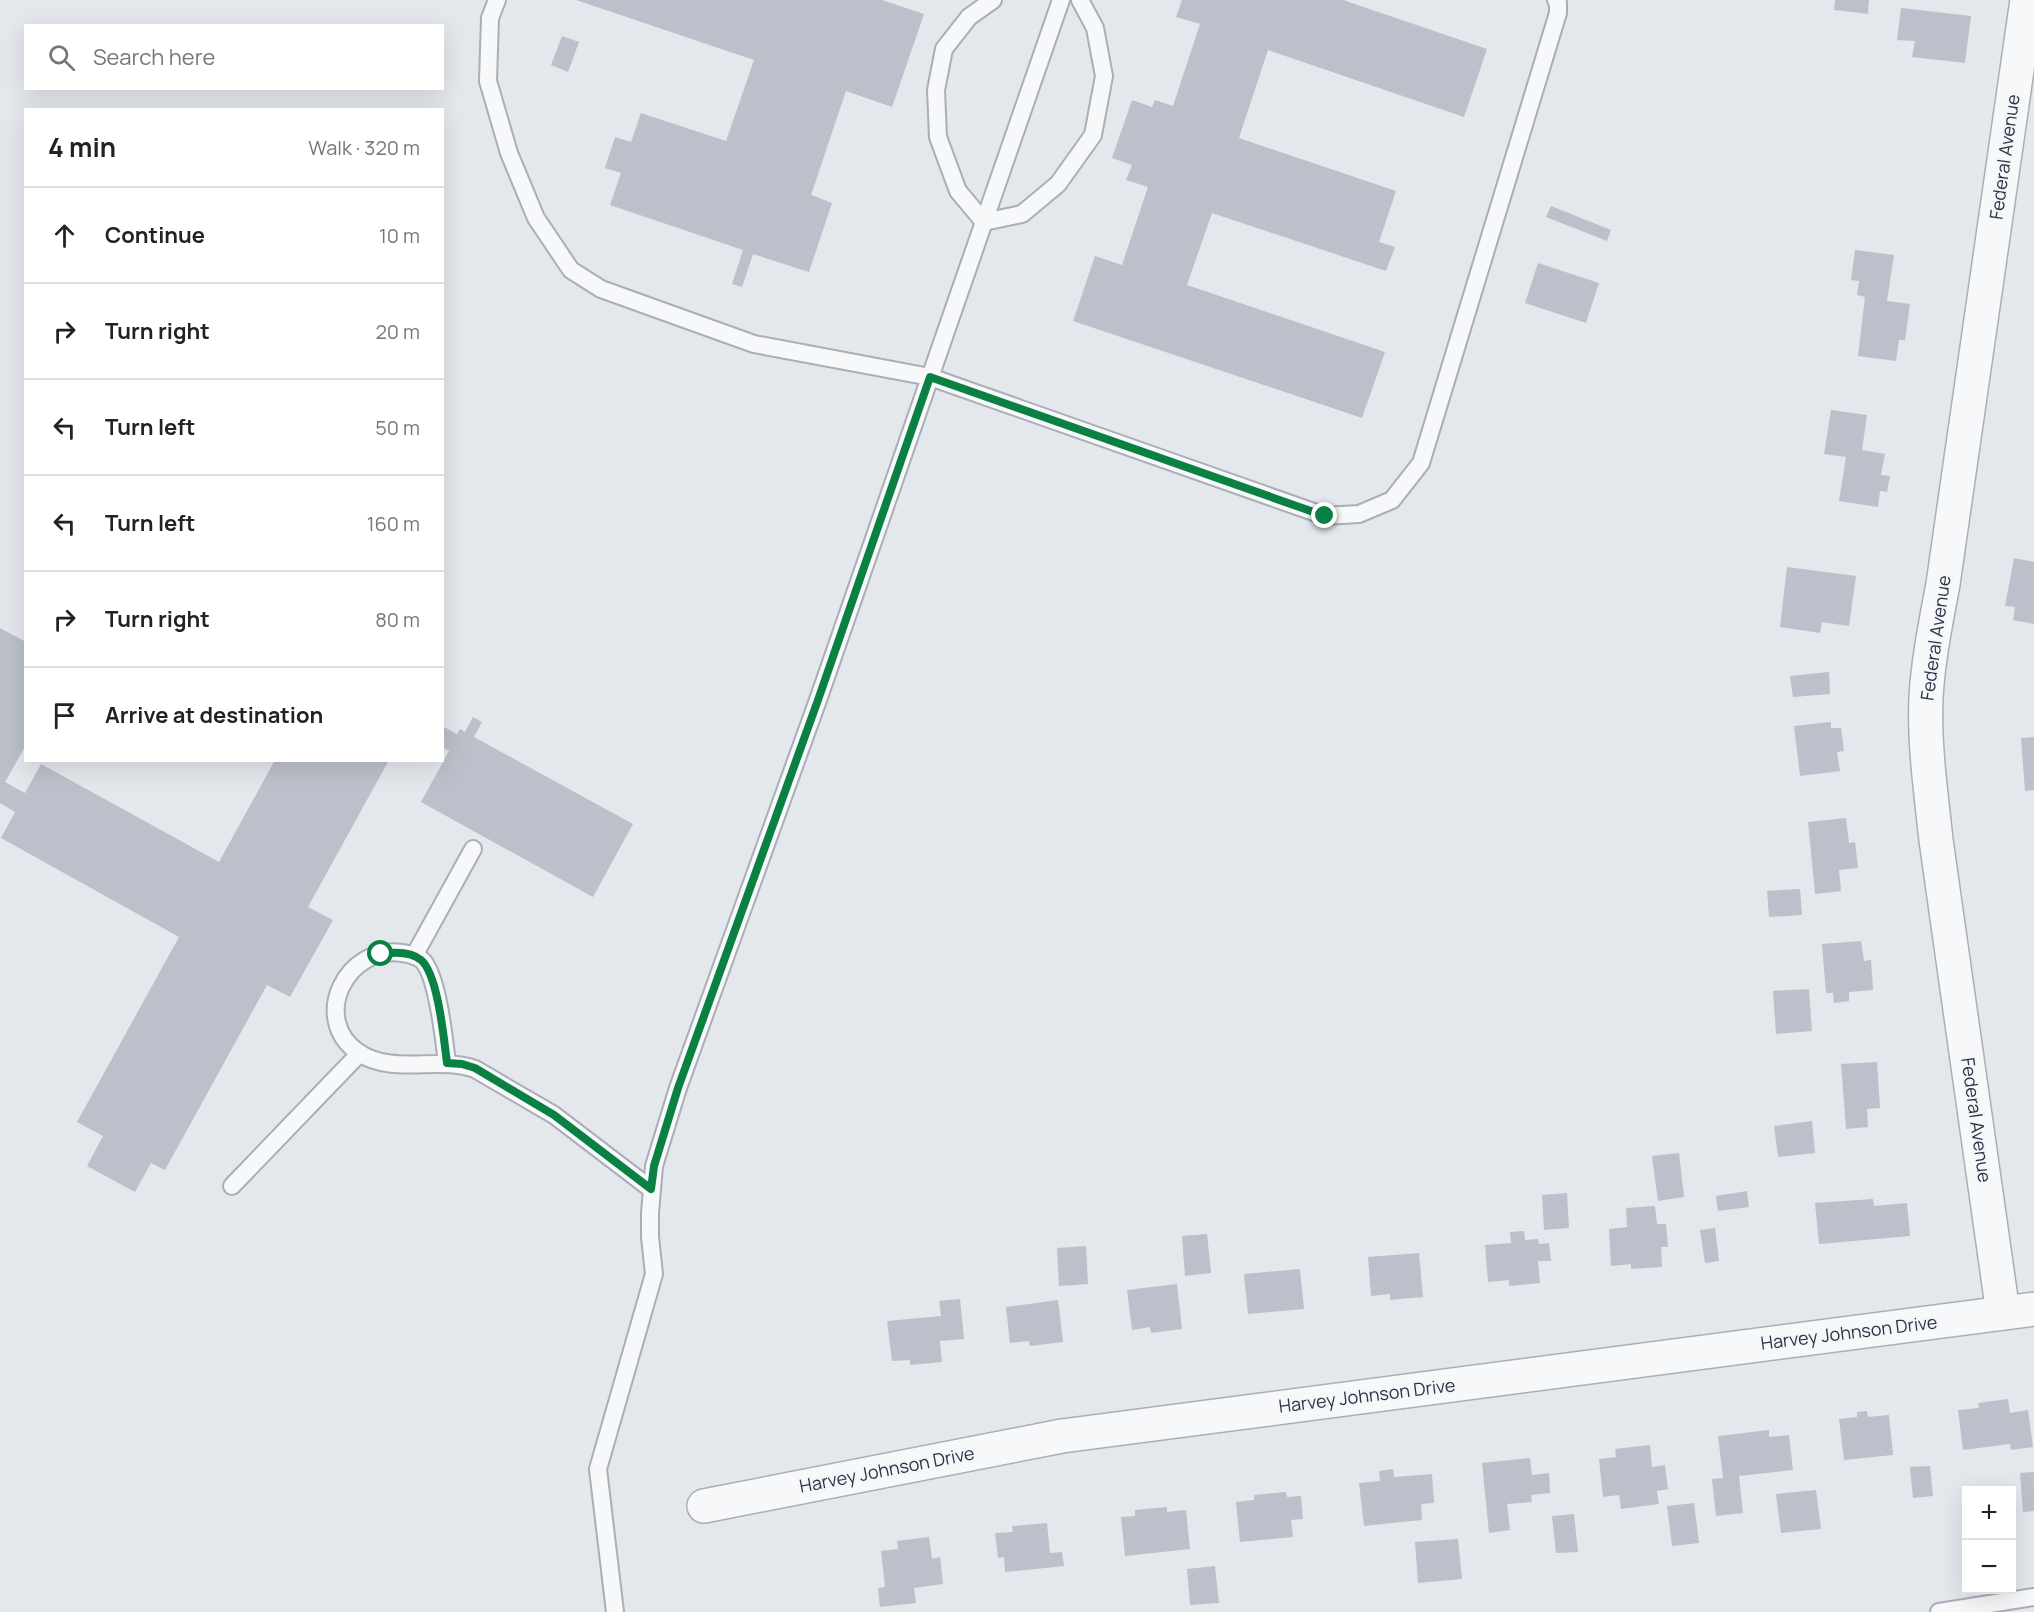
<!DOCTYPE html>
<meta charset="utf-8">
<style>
:root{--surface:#fff;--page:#f2f2f2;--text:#222;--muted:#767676;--line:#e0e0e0}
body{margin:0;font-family:Manrope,sans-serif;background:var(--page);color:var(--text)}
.controls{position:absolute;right:18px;bottom:18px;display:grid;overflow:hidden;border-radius:0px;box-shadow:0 6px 24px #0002}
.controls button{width:54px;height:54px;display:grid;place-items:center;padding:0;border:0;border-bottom:2px solid var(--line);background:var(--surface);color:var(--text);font:30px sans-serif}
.stop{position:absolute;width:18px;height:18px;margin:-14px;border:4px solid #0b8043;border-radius:50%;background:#fff}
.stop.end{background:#0b8043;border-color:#fff;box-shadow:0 2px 6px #0008}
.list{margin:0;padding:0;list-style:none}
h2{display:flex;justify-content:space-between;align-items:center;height:78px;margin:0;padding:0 24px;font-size:26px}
h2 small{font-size:20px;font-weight:400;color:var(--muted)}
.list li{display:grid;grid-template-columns:39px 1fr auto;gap:18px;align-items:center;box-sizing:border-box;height:96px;padding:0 24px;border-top:2px solid var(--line)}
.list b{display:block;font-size:22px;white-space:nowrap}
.list em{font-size:20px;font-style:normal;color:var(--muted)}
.icon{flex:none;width:33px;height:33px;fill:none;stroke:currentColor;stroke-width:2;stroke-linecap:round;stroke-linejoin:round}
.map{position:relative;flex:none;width:2034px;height:1612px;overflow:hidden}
.search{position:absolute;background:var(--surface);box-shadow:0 6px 24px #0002;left:24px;top:24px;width:420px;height:66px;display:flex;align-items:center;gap:15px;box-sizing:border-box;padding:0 21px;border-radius:0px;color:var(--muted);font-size:22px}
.panel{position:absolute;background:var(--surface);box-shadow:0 6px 24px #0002;left:24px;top:108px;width:420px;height:654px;border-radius:0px}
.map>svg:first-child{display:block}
.building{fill:#bbc0ca}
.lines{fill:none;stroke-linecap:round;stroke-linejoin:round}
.lane-casing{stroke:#a9aeb7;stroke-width:20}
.street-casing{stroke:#a9aeb7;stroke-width:36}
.lane{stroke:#f7f8fa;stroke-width:16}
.street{stroke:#f7f8fa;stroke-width:33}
.route{stroke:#0b8043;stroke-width:8}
.labels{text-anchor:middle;stroke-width:4.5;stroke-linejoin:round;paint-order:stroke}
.street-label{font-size:18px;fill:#2b3445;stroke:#f4f6f9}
</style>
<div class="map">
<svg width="2034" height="1612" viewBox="0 0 2034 1612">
<rect width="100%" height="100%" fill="#e4e7ec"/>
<!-- building -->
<g class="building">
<polygon points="576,0 882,0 924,14 892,107 846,91 811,195 832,203 809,272 753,254 742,287 732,284 743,250 610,205 621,173 605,168 615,137 631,142 641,113 726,141 754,60"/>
<polygon points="1182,0 1343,0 1487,49 1464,117 1268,50 1239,138 1396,191 1379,242 1395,247 1386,271 1212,213 1187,285 1385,352 1362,418 1073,321 1095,256 1122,265 1148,187 1126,180 1132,165 1112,158 1132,100 1152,107 1155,100 1173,106 1200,24 1176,17"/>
<polygon points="1835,0 1869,0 1868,14 1834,10"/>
<polygon points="1901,8 1971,16 1965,63 1912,57 1915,41 1897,40"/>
<polygon points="562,36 579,42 568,72 551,65"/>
<polygon points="1551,206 1611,230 1607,241 1546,217"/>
<polygon points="1855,250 1894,255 1887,301 1910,304 1905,340 1899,340 1896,361 1858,356 1865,297 1857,295 1859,281 1851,280"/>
<polygon points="1538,263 1599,283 1586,323 1525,303"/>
<polygon points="1831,410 1867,415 1862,450 1885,454 1881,475 1890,476 1887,492 1880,491 1878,507 1839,501 1846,457 1824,454"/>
<polygon points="2014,558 2034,562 2034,624 2013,620 2015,607 2005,606"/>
<polygon points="1787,567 1856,576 1849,626 1822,622 1820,633 1780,627"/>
<polygon points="0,628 26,642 26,745 5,782 25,793 41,764 219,862 275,760 389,760 308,907 333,920 290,997 267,985 165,1170 151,1163 135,1192 87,1166 103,1136 77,1122 179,937 1,838 15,812 0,803"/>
<polygon points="1829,672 1830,694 1793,697 1790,676"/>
<polygon points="473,717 482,722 474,737 633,824 593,897 421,802 449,751 442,747 442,726 457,734 460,729 465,732"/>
<polygon points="1831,722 1831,728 1841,728 1844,751 1837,752 1840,771 1800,776 1794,726"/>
<polygon points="2034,737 2034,790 2025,791 2021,738"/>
<polygon points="1846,818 1849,843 1855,842 1858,868 1839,870 1841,891 1815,894 1808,822"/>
<polygon points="1800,889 1802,915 1769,917 1767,891"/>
<polygon points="1861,941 1864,961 1871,960 1873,990 1849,992 1849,1001 1834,1003 1833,993 1826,993 1822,944"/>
<polygon points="1809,989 1812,1031 1776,1034 1773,991"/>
<polygon points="1877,1062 1880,1108 1867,1109 1868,1127 1846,1129 1841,1064"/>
<polygon points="1812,1121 1815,1153 1778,1157 1774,1126"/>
<polygon points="1679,1153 1684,1197 1658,1201 1652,1156"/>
<polygon points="1747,1191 1749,1207 1718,1211 1716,1196"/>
<polygon points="1567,1193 1569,1228 1544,1230 1542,1195"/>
<polygon points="1873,1199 1874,1206 1907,1203 1910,1236 1819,1244 1815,1203"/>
<polygon points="1655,1206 1657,1224 1666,1224 1668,1247 1661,1247 1662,1267 1631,1269 1631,1264 1611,1266 1609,1229 1627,1227 1626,1208"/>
<polygon points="1715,1228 1719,1261 1705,1263 1700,1230"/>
<polygon points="1524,1231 1525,1240 1538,1239 1539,1244 1549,1243 1551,1261 1538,1261 1540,1283 1509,1286 1509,1280 1488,1282 1485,1245 1511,1243 1510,1232"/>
<polygon points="1207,1234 1211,1273 1185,1276 1182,1236"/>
<polygon points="1086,1246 1088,1284 1059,1286 1057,1248"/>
<polygon points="1419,1253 1423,1297 1390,1300 1390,1294 1371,1296 1368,1257"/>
<polygon points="1300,1269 1304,1309 1248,1314 1244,1274"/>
<polygon points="1177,1284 1182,1329 1151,1333 1150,1327 1132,1330 1127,1290"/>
<polygon points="960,1299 964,1339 940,1341 942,1362 910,1365 910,1360 892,1361 887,1321 941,1316 939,1301"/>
<polygon points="1058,1300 1063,1342 1030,1346 1029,1341 1010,1343 1006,1307"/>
<polygon points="2008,1399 2010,1413 2028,1410 2033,1447 2011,1450 2010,1444 1963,1450 1958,1410 1979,1408 1978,1403"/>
<polygon points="1867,1411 1868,1417 1889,1415 1893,1455 1844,1460 1839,1419 1857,1417 1857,1412"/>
<polygon points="1769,1430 1769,1437 1789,1435 1793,1470 1739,1476 1743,1513 1716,1516 1712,1479 1723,1478 1718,1436"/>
<polygon points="1650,1445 1652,1467 1665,1465 1668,1489 1657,1491 1659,1504 1621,1509 1619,1495 1603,1497 1599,1459 1616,1457 1615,1449"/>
<polygon points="1530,1458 1532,1475 1549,1473 1550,1493 1531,1495 1532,1502 1507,1504 1510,1530 1489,1533 1482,1463"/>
<polygon points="1930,1466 1933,1496 1913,1498 1910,1467"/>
<polygon points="1393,1469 1394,1477 1432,1474 1434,1503 1421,1504 1422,1520 1364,1526 1359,1483 1380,1481 1379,1471"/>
<polygon points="2034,1472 2034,1511 2023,1512 2020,1473"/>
<polygon points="1816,1490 1821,1529 1781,1533 1776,1494"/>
<polygon points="1286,1492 1287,1497 1301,1496 1303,1519 1291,1520 1293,1537 1240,1542 1236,1502 1254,1500 1254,1495"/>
<polygon points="1694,1503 1699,1543 1672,1546 1667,1506"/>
<polygon points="1167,1507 1167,1512 1186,1510 1190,1549 1125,1556 1121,1517 1135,1516 1135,1510"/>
<polygon points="1574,1514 1578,1552 1556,1553 1552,1516"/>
<polygon points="1047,1523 1050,1553 1062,1552 1064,1566 1005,1572 1004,1557 998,1558 995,1533 1013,1532 1012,1526"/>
<polygon points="929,1537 932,1559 940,1557 943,1584 914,1588 916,1603 880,1607 878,1588 885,1587 881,1551 898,1549 897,1541"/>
<polygon points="1458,1539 1462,1579 1418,1583 1415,1542"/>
<polygon points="1215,1566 1219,1603 1190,1605 1187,1569"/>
</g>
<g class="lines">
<!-- lane casing -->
<g class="lane-casing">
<g id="lane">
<polyline points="497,0 490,18 488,81 509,153 536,218 571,270 601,289 754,344 930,377 1325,516 1359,514 1392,500 1421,463 1558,13 1558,3 1556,0"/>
<polyline points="993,0 969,17 944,49 936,90 938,137 958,191 984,222 1022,214 1058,184 1093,135 1104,76 1095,28 1080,0"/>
<polyline points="414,956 473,849"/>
<path d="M447,1063c-3,-24 -9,-85 -24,-102 -5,-5 -13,-7 -21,-8 -55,-9 -93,66 -43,100 34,22 79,3 116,16l79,46 97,74"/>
<polyline points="232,1186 360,1053"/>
<polyline points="615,1612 598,1469 654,1274 650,1237 650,1213 654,1166 678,1088 818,700 1061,0"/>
<polyline points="1939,1612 2034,1597"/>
</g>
</g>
<!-- street casing -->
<g class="street-casing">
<g id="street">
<path d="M2003,1313l-67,-473c-5,-47 -12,-95 -10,-142 2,-38 10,-76 17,-114l84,-584"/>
<polyline points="704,1506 1062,1436 2034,1309"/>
</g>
</g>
<!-- lane -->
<use href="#lane" class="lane"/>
<!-- street -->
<use href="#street" class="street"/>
</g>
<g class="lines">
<!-- route -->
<path class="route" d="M381,954c13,-2 29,-3 40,6 17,14 23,80 26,103l15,1 13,4 79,47 97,74 3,-23 24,-78 140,-388 112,-323 395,139"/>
</g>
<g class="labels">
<!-- street labels -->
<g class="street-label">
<text transform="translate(2005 157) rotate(-82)" y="6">Federal Avenue</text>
<text transform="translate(1936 638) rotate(-82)" y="6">Federal Avenue</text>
<text transform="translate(1976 1120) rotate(82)" y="6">Federal Avenue</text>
<text transform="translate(1849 1333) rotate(-7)" y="6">Harvey Johnson Drive</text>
<text transform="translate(1367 1396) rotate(-7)" y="6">Harvey Johnson Drive</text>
<text transform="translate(887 1470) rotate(-11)" y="6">Harvey Johnson Drive</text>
</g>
</g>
</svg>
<div class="controls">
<button>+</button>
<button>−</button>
</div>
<div class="stop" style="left:381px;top:954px"></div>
<div class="stop end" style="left:1325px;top:516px"></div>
<div class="search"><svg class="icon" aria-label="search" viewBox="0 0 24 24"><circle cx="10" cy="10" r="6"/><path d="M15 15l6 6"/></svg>Search here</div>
<section class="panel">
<h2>4 min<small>Walk · 320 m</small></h2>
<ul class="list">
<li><svg class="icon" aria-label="ahead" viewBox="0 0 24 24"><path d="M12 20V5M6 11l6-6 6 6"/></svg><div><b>Continue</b></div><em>10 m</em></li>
<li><svg class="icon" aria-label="right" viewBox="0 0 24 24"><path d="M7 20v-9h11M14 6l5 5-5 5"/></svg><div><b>Turn right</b></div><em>20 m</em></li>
<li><svg class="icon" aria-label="left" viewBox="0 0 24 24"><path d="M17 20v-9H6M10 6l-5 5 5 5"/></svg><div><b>Turn left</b></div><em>50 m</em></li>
<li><svg class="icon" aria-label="left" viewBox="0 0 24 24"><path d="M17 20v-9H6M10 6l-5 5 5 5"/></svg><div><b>Turn left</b></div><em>160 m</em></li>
<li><svg class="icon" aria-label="right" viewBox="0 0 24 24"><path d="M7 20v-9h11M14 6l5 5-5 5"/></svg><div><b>Turn right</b></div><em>80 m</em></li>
<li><svg class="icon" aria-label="arrive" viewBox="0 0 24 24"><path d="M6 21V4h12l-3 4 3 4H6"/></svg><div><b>Arrive at destination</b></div></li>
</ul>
</section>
</div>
